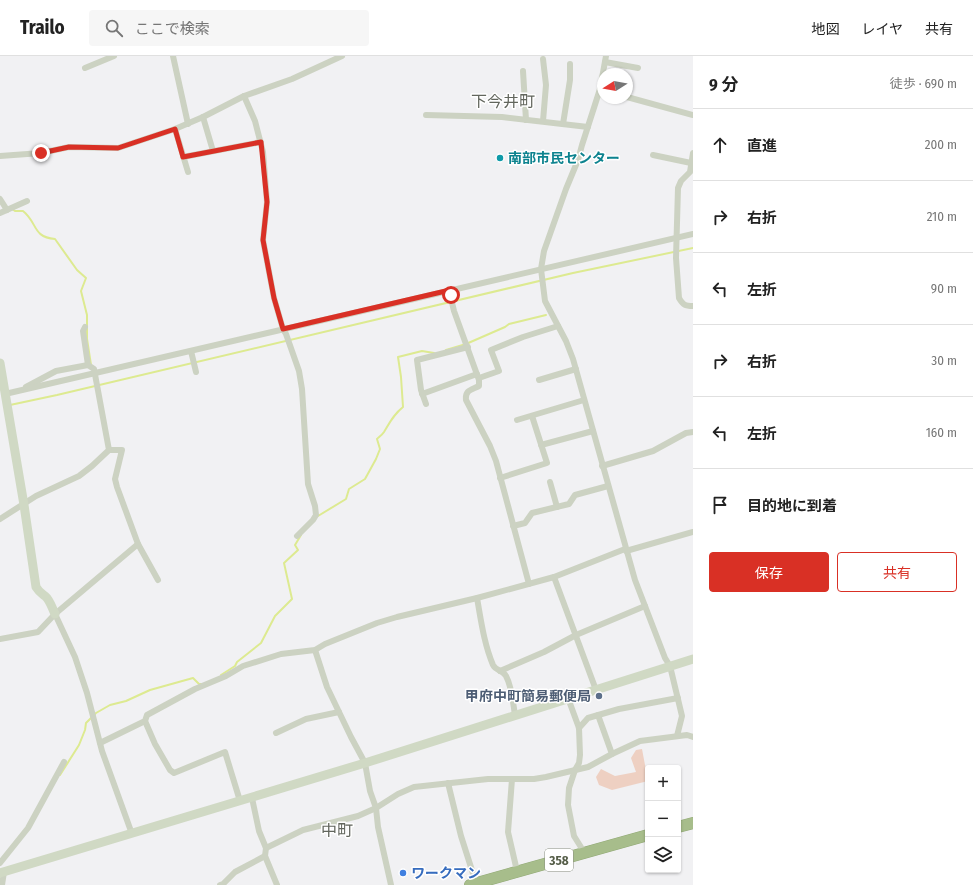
<!DOCTYPE html>
<html lang="ja">
<meta charset="utf-8">
<style>
:root{--surface:#fff;--page:#f6f6f6;--text:#222;--muted:#767676;--line:#e0e0e0;--accent:#d93025}
body{margin:0;font-family:"Fira Sans Condensed","Noto Sans JP",sans-serif;background:var(--page);color:var(--text)}
.controls{position:absolute;right:12px;bottom:12px;display:grid;overflow:hidden;border-radius:4px;box-shadow:0 1px 3px #0004}
.controls button{width:36px;height:36px;display:grid;place-items:center;padding:0;border:0;border-bottom:1px solid var(--line);background:var(--surface);color:var(--text);font:20px sans-serif}
.compass{position:absolute;left:597px;top:12px;width:36px;height:36px;border-radius:50%;background:var(--surface);box-shadow:0 1px 3px #0004;rotate:259deg}
.stop{position:absolute;width:12px;height:12px;margin:-9px;border:3px solid #d93025;border-radius:50%;background:#fff}
.stop.end{background:#d93025;border-color:#fff;box-shadow:0 1px 4px #0008}
.list{margin:0;padding:0;list-style:none}
h2{display:flex;justify-content:space-between;align-items:center;height:52px;margin:0;padding:0 16px;font-size:17px}
h2 small{font-size:13px;font-weight:400;color:var(--muted)}
.list li{display:grid;grid-template-columns:26px 1fr auto;gap:12px;align-items:center;box-sizing:border-box;height:72px;padding:0 16px;border-top:1px solid var(--line)}
.list b{display:block;font-size:15px;white-space:nowrap}
.list em{font-size:13px;font-style:normal;color:var(--muted)}
.actions{display:flex;gap:8px;padding:12px 16px}
.actions a{flex:1;padding:9px 0;border:1px solid var(--accent);border-radius:4px;text-align:center;font-size:14px;color:var(--accent)}
.actions .main{background:var(--accent);color:#fff}
.icon{flex:none;width:22px;height:22px;fill:none;stroke:currentColor;stroke-width:2;stroke-linecap:round;stroke-linejoin:round}
.map{position:relative;flex:none;width:693px;height:829px;overflow:hidden}
header{display:flex;align-items:center;gap:24px;box-sizing:border-box;height:56px;padding:0 20px;background:var(--surface);border-bottom:1px solid var(--line)}
header strong{font-size:19px}
nav{display:flex;gap:22px;margin-inline-start:auto;font-size:14px}
.search{width:280px;height:36px;background:var(--page);display:flex;align-items:center;gap:10px;box-sizing:border-box;padding:0 14px;border-radius:4px;color:var(--muted);font-size:15px}
main{display:flex}
aside{flex:1;background:var(--surface)}
.map>svg:first-child{display:block}
.green{fill:#eed0c2}
.lines{fill:none;stroke-linecap:round;stroke-linejoin:round}
.stream{stroke:#ddea90;stroke-width:2}
.highway-casing{stroke:#92a976;stroke-width:12}
.street{stroke:#ccd2c2;stroke-width:6}
.secondary{stroke:#d0d9c4;stroke-width:9}
.highway{stroke:#a7bd8b;stroke-width:11}
.route{stroke:#d93025;stroke-width:5}
.culture-dot{fill:#0f9aa8;stroke:#fff;stroke-width:1.5}
.service-dot{fill:#5c6f8a;stroke:#fff;stroke-width:1.5}
.shop-dot{fill:#3f7fe0;stroke:#fff;stroke-width:1.5}
.labels{text-anchor:middle;stroke-width:3;stroke-linejoin:round;paint-order:stroke}
.shield{fill:#fff;stroke:#898e80;stroke-width:1}
.shield-label{font-size:13px;font-weight:bold;fill:#565e49}
.culture-label{font-size:14px;font-weight:bold;fill:#0d838f;stroke:#fff;text-anchor:start}
.service-label{font-size:14px;font-weight:bold;fill:#4e5e75;stroke:#fff;text-anchor:end}
.shop-label{font-size:14px;font-weight:bold;fill:#366cbe;stroke:#fff;text-anchor:start}
.quarter-label{font-size:16px;fill:#62665d;stroke:#fff}
</style>
<header>
<strong>Trailo</strong>
<div class="search"><svg class="icon" aria-label="search" viewBox="0 0 24 24"><circle cx="10" cy="10" r="6"/><path d="M15 15l6 6"/></svg>ここで検索</div>
<nav><a>地図</a><a>レイヤ</a><a>共有</a></nav>
</header>
<main>
<div class="map">
<svg width="693" height="829" viewBox="0 0 693 829">
<rect width="100%" height="100%" fill="#f1f1f3"/>
<!-- green -->
<polygon class="green" points="642,693 648,725 612,734 599,729 596,721 601,713 615,720 636,716 631,702 636,694"/>
<g class="lines">
<!-- stream -->
<g class="stream">
<path d="M12,153l3,2h8c15,12 9,26 32,28l22,31 9,8 -5,13 6,24v24l4,26"/>
<polyline points="446,294 466,288 505,271 509,268 546,259"/>
<polyline points="10,349 57,339 573,217 693,192"/>
<path d="M318,460l28,-17 3,-10 16,-10 11,-20 4,-10 -3,-10c2,-2 5,-4 7,-7 6,-10 10,-18 19,-25l-2,-30 -3,-20 24,-6 12,2"/>
<polyline points="221,619 235,610 237,606 261,587 275,560 292,543 284,507 298,494 295,489 301,479"/>
<polyline points="60,719 79,689 85,674 86,667 96,657 110,649 126,645 150,634 193,622 199,628 201,628"/>
</g>
<!-- highway casing -->
<g class="highway-casing">
<g id="highway">
<polyline points="678,771 693,767"/>
<polyline points="470,829 648,779"/>
</g>
</g>
<!-- street -->
<g class="street">
<polyline points="173,0 188,68"/>
<polyline points="606,0 600,33 582,89 578,104 566,133 544,195 541,213 545,245 566,285 573,303 635,524 665,602 670,610 682,660 677,680"/>
<polyline points="543,3 546,29 543,65"/>
<polyline points="605,6 638,12"/>
<polyline points="85,12 114,0"/>
<polyline points="523,15 526,64"/>
<polyline points="244,40 255,65 263,96 267,146 263,184 274,242 283,273 286,278 299,315 302,333 308,428 315,450 316,459 313,464 297,480"/>
<polyline points="627,41 693,59"/>
<polyline points="426,59 502,61 588,71"/>
<polyline points="203,61 213,95"/>
<polyline points="563,68 570,24 570,8"/>
<polyline points="175,73 188,116"/>
<path d="M693,97l-3,19 -9,9 -3,7 -2,70 3,40c4,7 6,8 14,8"/>
<polyline points="653,99 691,107"/>
<polyline points="0,100 41,97 69,91 118,92 175,73 203,61 244,40 292,23 342,0"/>
<polyline points="183,101 261,86"/>
<polyline points="0,143 7,154"/>
<polyline points="0,157 27,145"/>
<path d="M449,234l5,21 25,69v6c-8,4 -14,4 -13,14l24,46 6,15 33,123"/>
<polyline points="191,295 196,316"/>
<polyline points="479,322 499,315 491,294 523,281 558,270"/>
<polyline points="539,324 576,313"/>
<polyline points="26,331 56,315 88,309"/>
<polyline points="5,338 693,178"/>
<polyline points="422,338 477,318"/>
<polyline points="426,348 421,334 417,304 468,291"/>
<polyline points="517,364 584,344"/>
<polyline points="541,389 593,375"/>
<polyline points="109,394 122,394 115,423 117,431 138,488 158,524"/>
<polyline points="602,410 653,395 686,377 693,376"/>
<polyline points="500,422 547,407 532,360"/>
<polyline points="550,426 557,451"/>
<polyline points="0,463 36,440 79,420 92,410 109,394 94,313 88,309 83,275 85,271"/>
<polyline points="513,470 525,467 532,457 569,448 575,439 608,430"/>
<polyline points="626,495 693,476"/>
<polyline points="554,521 596,634"/>
<path d="M477,542c4,22 7,46 16,67 3,6 10,5 13,11 6,11 7,27 9,39"/>
<polyline points="55,558 75,601 87,637 102,695 132,778"/>
<polyline points="0,583 38,576 55,558 138,488"/>
<polyline points="315,594 327,631 351,681 365,707 370,735 376,752 378,771 391,829"/>
<polyline points="500,615 544,596 576,579 645,550"/>
<polyline points="568,642 579,672 580,699 579,707 575,714 569,732 568,749 574,780 584,796"/>
<polyline points="598,659 612,698"/>
<polyline points="145,665 155,688 170,714 174,717 225,696 240,745"/>
<polyline points="579,672 588,662 619,653 678,642"/>
<polyline points="276,677 306,663 339,656"/>
<polyline points="100,687 145,665 147,659 195,633 226,620 243,610 281,598 315,594 325,588 377,567 397,561 477,542 554,521 625,493"/>
<polyline points="512,723 508,776 517,815"/>
<polyline points="448,727 461,780 476,827"/>
<polyline points="252,742 259,775 266,792 265,800 277,829"/>
<polyline points="266,792 303,774 358,760 376,752 398,738 414,731 488,723 534,723 546,721 588,711 612,698 640,685 687,679 693,681"/>
<polyline points="0,807 28,772 64,706"/>
<polyline points="2,829 4,816"/>
<polyline points="220,829 223,828 235,816 265,800"/>
</g>
<!-- secondary -->
<g class="secondary">
<path d="M0,307l24,142 12,82c3,5 5,6 9,9 5,4 7,12 10,18"/>
<polyline points="0,817 365,707 693,603"/>
</g>
<!-- highway -->
<use href="#highway" class="highway"/>
</g>
<g class="lines">
<!-- route -->
<polyline class="route" points="41,97 69,91 118,92 175,73 183,101 261,86 267,146 263,184 274,242 283,273 450,234 451,239"/>
</g>
<!-- markers -->
<circle class="culture-dot" cx="500" cy="102" r="4"/>
<circle class="service-dot" cx="599" cy="640" r="4"/>
<circle class="shop-dot" cx="403" cy="817" r="4"/>
<g class="labels">
<!-- shield labels -->
<rect class="shield" x="545" y="793" width="28" height="22" rx="3"/>
<g class="shield-label">
<text x="559" y="809">358</text>
</g>
<!-- culture labels -->
<g class="culture-label">
<text x="508" y="107">南部市民センター</text>
</g>
<!-- service labels -->
<g class="service-label">
<text x="591" y="645">甲府中町簡易郵便局</text>
</g>
<!-- shop labels -->
<g class="shop-label">
<text x="411" y="822">ワークマン</text>
</g>
<!-- quarter labels -->
<g class="quarter-label">
<text x="503" y="51">下今井町</text>
<text x="337" y="780">中町</text>
</g>
</g>
</svg>
<div class="controls">
<button>+</button>
<button>−</button>
<button><svg class="icon" aria-label="layers" viewBox="0 0 24 24"><path d="M12 4l9 5-9 5-9-5zM3 14l9 5 9-5"/></svg></button>
</div>
<svg class="compass" viewBox="-18 -18 36 36"><path d="M0-13l5 13h-10z" fill="#e53935"/><path d="M0 13l5-13h-10z" fill="#767676"/></svg>
<div class="stop" style="left:451px;top:239px"></div>
<div class="stop end" style="left:41px;top:97px"></div>
</div>
<aside>
<h2>9 分<small>徒歩 · 690 m</small></h2>
<ul class="list">
<li><svg class="icon" aria-label="ahead" viewBox="0 0 24 24"><path d="M12 20V5M6 11l6-6 6 6"/></svg><div><b>直進</b></div><em>200 m</em></li>
<li><svg class="icon" aria-label="right" viewBox="0 0 24 24"><path d="M7 20v-9h11M14 6l5 5-5 5"/></svg><div><b>右折</b></div><em>210 m</em></li>
<li><svg class="icon" aria-label="left" viewBox="0 0 24 24"><path d="M17 20v-9H6M10 6l-5 5 5 5"/></svg><div><b>左折</b></div><em>90 m</em></li>
<li><svg class="icon" aria-label="right" viewBox="0 0 24 24"><path d="M7 20v-9h11M14 6l5 5-5 5"/></svg><div><b>右折</b></div><em>30 m</em></li>
<li><svg class="icon" aria-label="left" viewBox="0 0 24 24"><path d="M17 20v-9H6M10 6l-5 5 5 5"/></svg><div><b>左折</b></div><em>160 m</em></li>
<li><svg class="icon" aria-label="arrive" viewBox="0 0 24 24"><path d="M6 21V4h12l-3 4 3 4H6"/></svg><div><b>目的地に到着</b></div></li>
</ul>
<div class="actions"><a class="main">保存</a><a>共有</a></div>
</aside>
</main>
